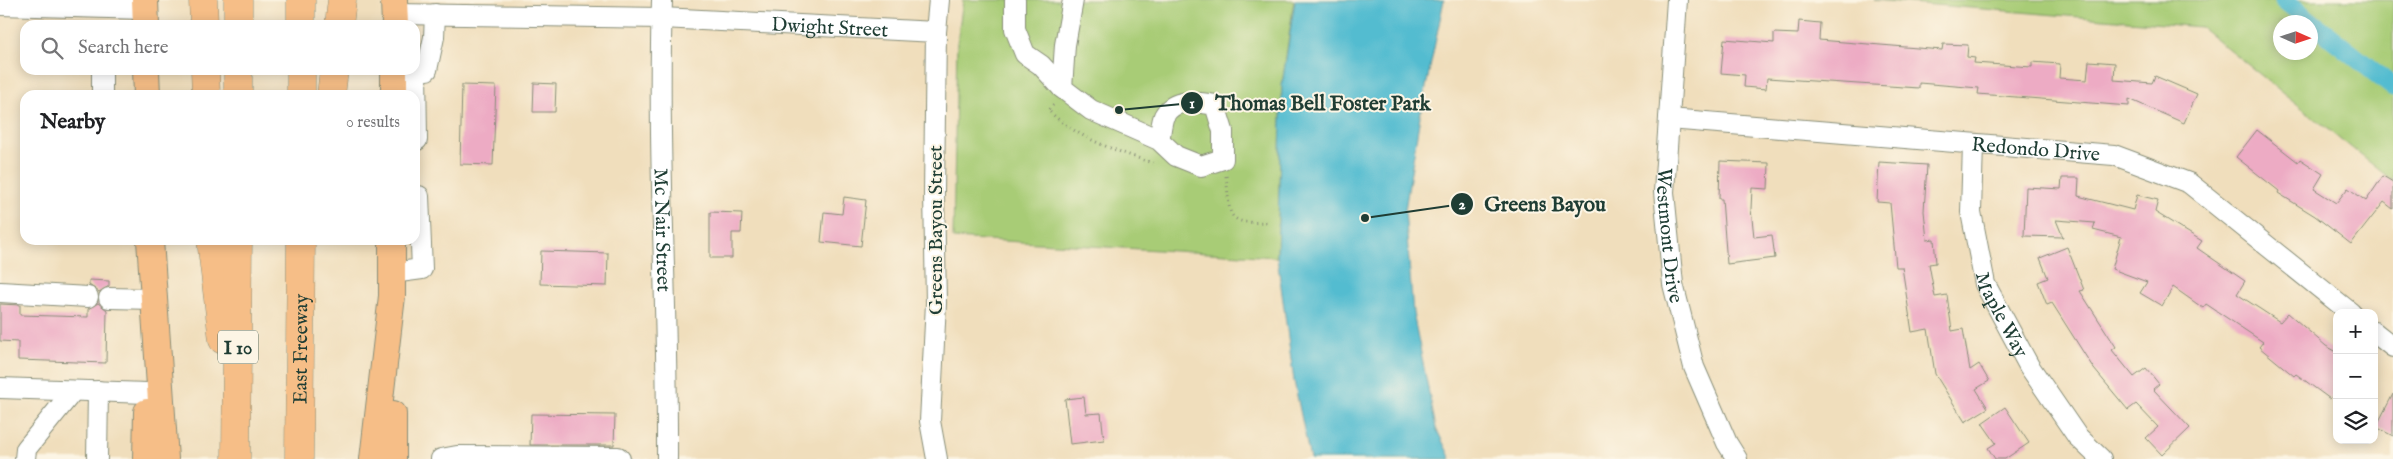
<!DOCTYPE html>
<meta charset="utf-8">
<style>
:root{--surface:#fff;--page:#f6f6f6;--text:#202124;--muted:#757577;--line:#e0e0e0}
body{margin:0;font-family:"IM FELL English",serif;background:var(--page);color:var(--text)}
.controls{position:absolute;right:15px;bottom:15px;display:grid;overflow:hidden;border-radius:10px;box-shadow:0 2px 12px #0003}
.controls button{width:45px;height:45px;display:grid;place-items:center;padding:0;border:0;border-bottom:1px solid var(--line);background:var(--surface);color:var(--text);font:25px sans-serif}
.compass{position:absolute;left:2273px;top:15px;width:45px;height:45px;border-radius:50%;background:var(--surface);box-shadow:0 2px 12px #0003;rotate:93deg}
.list{margin:0;padding:0;list-style:none}
h2{display:flex;justify-content:space-between;align-items:center;height:65px;margin:0;padding:0 20px;font-size:21px}
h2 small{font-size:16px;font-weight:400;color:var(--muted)}
.icon{flex:none;width:28px;height:28px;fill:none;stroke:currentColor;stroke-width:2;stroke-linecap:round;stroke-linejoin:round}
.map{position:relative;flex:none;width:2393px;height:459px;overflow:hidden}
.search{position:absolute;background:var(--surface);box-shadow:0 2px 12px #0003;left:20px;top:20px;width:400px;height:55px;display:flex;align-items:center;gap:12px;box-sizing:border-box;padding:0 18px;border-radius:15px;color:var(--muted);font-size:19px}
.panel{position:absolute;background:var(--surface);box-shadow:0 2px 12px #0003;left:20px;top:90px;width:400px;height:155px;border-radius:15px}
.map>svg:first-child{display:block}
.green{fill:#a8cc76;stroke:#648455;fill-rule:evenodd}
.water{fill:#53bcd0;stroke:#397c82}
.lines{fill:none;stroke-linecap:round;stroke-linejoin:round}
.canal{stroke:#53bcd0;stroke-width:19}
.building{fill:#edabc4}
.minor-casing{stroke:#888e78;stroke-width:22}
.major-casing{stroke:#888e78;stroke-width:28}
.highway-casing{stroke:#888e78;stroke-width:29}
.path{stroke:#888e78;stroke-width:3;stroke-dasharray:1 4;stroke-linecap:butt}
.minor{stroke:#fff;stroke-width:20}
.major{stroke:#f6be87;stroke-width:26}
.highway{stroke:#f6be87;stroke-width:28}
.labels{text-anchor:middle;stroke-width:4;stroke-linejoin:round;paint-order:stroke}
.shield{fill:#fcf5e5;stroke:#617469;stroke-width:1}
.shield-label{font-size:19px;font-weight:bold;fill:#1f3d34}
.street-label{font-size:20px;fill:#1f3d34;stroke:#fcf5e5}
.leader{fill:none;stroke:#1f3d34;stroke-width:2}
.callout-dot{fill:#1f3d34;stroke:#fcf5e5;stroke-width:2}
.mark-label{font-size:15px;text-anchor:middle;font-weight:bold;fill:#fff}
.callout-label{font-size:21px;text-anchor:middle;font-weight:bold;fill:#1f3d34;stroke:#fcf5e5;stroke-width:4;stroke-linejoin:round;paint-order:stroke}
</style>
<div class="map">
<svg width="2393" height="459" viewBox="0 0 2393 459">
<rect width="100%" height="100%" fill="#fcf5e5"/>
<filter id="ink" filterUnits="userSpaceOnUse"><feTurbulence type="fractalNoise" baseFrequency=".02" numOctaves="2"/><feDisplacementMap in="SourceGraphic" scale="10" xChannelSelector="R" yChannelSelector="G"/><feConvolveMatrix kernelMatrix="1 2 1 2 8 2 1 2 1" color-interpolation-filters="sRGB"/></filter>
<filter id="wash" filterUnits="userSpaceOnUse"><feTurbulence type="fractalNoise" baseFrequency=".0096" numOctaves="4" result="noise"/><feDisplacementMap in="SourceGraphic" scale="20" xChannelSelector="R" yChannelSelector="G"/><feGaussianBlur stdDeviation="1.12" result="paint"/><feColorMatrix in="noise" values="0 0 0 0 0 0 0 0 0 0 0 0 0 0 0 0 0 1.4 0 .05"/><feComposite in="paint" operator="in"/></filter>
<g filter="url(#wash)">
<rect width="100%" height="100%" fill="#f0debc"/>
<!-- green -->
<g class="green">
<polygon points="963,0 1294,0 1282,85 1277,257 953,238 957,43"/>
<path d="M1874,0h519v181l-192,-154zM2280,22h30v30h-30z"/>
</g>
<!-- water -->
<polygon class="water" points="1295,0 1444,0 1420,116 1405,210 1413,313 1436,428 1451,459 1310,459 1294,381 1277,257 1282,85"/>
<g class="lines">
<!-- canal -->
<polyline class="canal" points="2284,0 2393,87"/>
</g>
<g id="blocks">
<!-- building -->
<g class="building">
<polygon points="1799,21 1820,23 1819,40 1942,50 1943,44 1968,45 1967,57 1975,58 1974,63 2032,67 2032,62 2060,64 2059,78 2087,80 2089,61 2115,63 2114,80 2152,83 2155,76 2197,94 2184,123 2129,99 2129,106 1978,94 1979,88 1919,83 1919,88 1767,78 1766,89 1744,87 1745,75 1721,73 1724,39 1774,43 1774,33 1798,34"/>
<polygon points="534,83 556,84 555,112 533,112"/>
<polygon points="462,85 496,86 493,165 460,164"/>
<polygon points="2257,130 2298,162 2300,159 2323,174 2314,189 2336,203 2348,188 2366,201 2383,176 2393,182 2393,209 2384,202 2351,244 2315,216 2278,193 2279,191 2236,157"/>
<polygon points="1720,161 1769,163 1768,189 1752,188 1751,209 1754,237 1772,235 1775,258 1727,264 1722,199 1719,199"/>
<polygon points="1879,162 1927,165 1924,211 1927,240 1934,239 1936,263 1929,264 1935,297 1947,295 1952,331 1963,329 1970,370 1979,364 1989,381 1976,389 1988,408 1965,422 1935,374 1928,329 1912,332 1902,267 1896,267 1890,203 1877,202"/>
<polygon points="2062,178 2079,178 2078,196 2133,210 2137,195 2158,200 2155,212 2202,241 2197,248 2245,281 2237,294 2280,322 2288,313 2326,346 2337,352 2337,390 2330,399 2296,374 2294,376 2259,347 2263,342 2206,304 2203,308 2173,287 2162,306 2140,293 2147,282 2112,269 2121,237 2093,230 2095,223 2056,220 2063,237 2024,236 2026,187 2061,189"/>
<polygon points="844,197 866,200 861,246 821,242 824,212 842,214"/>
<polygon points="710,212 742,213 741,233 732,233 732,258 710,258"/>
<polygon points="2067,247 2084,290 2080,291 2116,347 2112,350 2134,377 2146,368 2159,384 2153,389 2190,428 2162,455 2146,438 2158,427 2136,404 2128,410 2094,369 2052,303 2047,305 2038,282 2048,278 2040,258"/>
<polygon points="541,251 608,253 607,286 540,284"/>
<polygon points="89,280 109,281 109,286 99,292 89,285"/>
<polygon points="98,303 107,310 106,363 18,360 18,342 0,341 0,304 20,305 20,315 88,317 88,309"/>
<polygon points="2393,394 2393,436 2376,427"/>
<polygon points="1084,397 1086,414 1101,413 1104,440 1070,444 1065,399"/>
<polygon points="2005,407 2029,443 2005,459 1995,459 1988,448 1996,443 1982,423"/>
<polygon points="531,414 615,415 614,445 530,445"/>
</g>
</g>
</g>
<g filter="url(#ink)">
<use href="#blocks" fill-opacity="0" stroke="#888e78" stroke-width="1"/>
<g class="lines">
<!-- minor casing -->
<g class="minor-casing">
<g id="minor">
<path id="s1" d="M662,0c-5,153 6,306 5,459"/>
<path d="M1015,0v29l10,25 16,11 21,23 29,22 68,30 17,16 25,10 22,-7v-28l-8,-26c-17,-3 -41,-8 -51,11 -3,7 -3,17 -5,24"/>
<path id="s2" d="M1677,0l-13,192 9,92 21,83 33,76 10,16"/>
<polyline points="0,5 145,9"/>
<path id="s3" d="M395,14l267,4 274,14"/>
<polyline points="415,70 427,70 434,37 435,14"/>
<polyline points="1062,88 1065,45 1073,0"/>
<polyline points="102,95 102,70"/>
<path id="s4" d="M1669,119l445,36 75,28 162,130"/>
<polyline points="415,140 417,140 416,70"/>
<path id="s5" d="M1973,144l-2,68 14,72 44,82 48,70 24,23"/>
<polyline points="392,273 422,269 419,196 415,196"/>
<polyline points="0,292 88,297"/>
<polyline points="109,298 154,299"/>
<polyline points="2374,332 2393,347"/>
<polyline points="0,388 147,393"/>
<polyline points="25,459 26,449 73,391"/>
<polyline points="97,459 98,391"/>
<polyline points="441,459 457,456 618,457 620,459"/>
<polyline points="937,459 930,421 936,303 934,193 936,32 939,0"/>
</g>
</g>
<!-- major casing -->
<g class="major-casing">
<g id="major">
<polyline points="145,0 146,25"/>
<polyline points="394,0 395,25"/>
<polyline points="146,70 147,95"/>
<polyline points="394,95 394,70"/>
<polyline points="150,240 165,459"/>
<polyline points="393,414 393,459"/>
<polyline points="146,459 147,412"/>
<polyline points="373,459 392,296 392,240"/>
</g>
</g>
<!-- highway casing -->
<g class="highway-casing">
<g id="highway">
<polyline points="203,0 204,25"/>
<polyline points="238,0 238,25"/>
<polyline points="301,0 301,25"/>
<polyline points="339,25 342,0"/>
<polyline points="205,70 206,95"/>
<polyline points="238,70 238,95"/>
<polyline points="301,70 301,95"/>
<polyline points="331,95 334,70"/>
<polyline points="211,240 223,340"/>
<polyline points="236,459 238,240"/>
<path id="s6" d="M299,459l2,-219"/>
</g>
</g>
<!-- path -->
<g class="path">
<path d="M1053,105l-5,5c29,29 70,41 107,54"/>
<path d="M1226,176c5,38 -3,49 41,46"/>
</g>
<!-- minor -->
<use href="#minor" class="minor"/>
<!-- major -->
<use href="#major" class="major"/>
<!-- highway -->
<use href="#highway" class="highway"/>
</g>
</g>
<g class="labels">
<!-- shield labels -->
<rect class="shield" x="218" y="330.5" width="40" height="33" rx="4"/>
<g class="shield-label">
<text x="238" y="354">I 10</text>
</g>
<!-- street labels -->
<g class="street-label">
<text dy="7" stroke="none"><textPath href="#s3" startOffset="435">Dwight Street</textPath></text>
<text dy="7" stroke="none"><textPath href="#s4" startOffset="368">Redondo Drive</textPath></text>
<text dy="7" stroke="none"><textPath href="#s1" startOffset="230">Mc Nair Street</textPath></text>
<text transform="translate(935 230) rotate(-90)" y="7">Greens Bayou Street</text>
<text dy="7" stroke="none"><textPath href="#s2" startOffset="236">Westmont Drive</textPath></text>
<text dy="7" stroke="none"><textPath href="#s5" startOffset="176">Maple Way</textPath></text>
<text dy="7" stroke="none"><textPath href="#s6" startOffset="110">East Freeway</textPath></text>
</g>
</g>
<!-- callouts -->
<path class="leader" d="M1119 110L1192 103M1365 218L1462 204"/>
<g class="callout-dot">
<circle cx="1119" cy="110" r="5"/>
<circle cx="1365" cy="218" r="5"/>
<circle cx="1192" cy="103" r="12"/>
<circle cx="1462" cy="204" r="12"/>
</g>
<g class="mark-label">
<text x="1192" y="108">1</text>
<text x="1462" y="209">2</text>
</g>
<g class="callout-label">
<text x="1323" y="110">Thomas Bell Foster Park</text>
<text x="1545" y="211">Greens Bayou</text>
</g>
</svg>
<div class="controls">
<button>+</button>
<button>−</button>
<button><svg class="icon" aria-label="layers" viewBox="0 0 24 24"><path d="M12 4l9 5-9 5-9-5zM3 14l9 5 9-5"/></svg></button>
</div>
<svg class="compass" viewBox="-18 -18 36 36"><path d="M0-13l5 13h-10z" fill="#e53935"/><path d="M0 13l5-13h-10z" fill="#757577"/></svg>
<div class="search"><svg class="icon" aria-label="search" viewBox="0 0 24 24"><circle cx="10" cy="10" r="6"/><path d="M15 15l6 6"/></svg>Search here</div>
<section class="panel">
<h2>Nearby<small>0 results</small></h2>
<ul class="list">
</ul>
</section>
</div>
